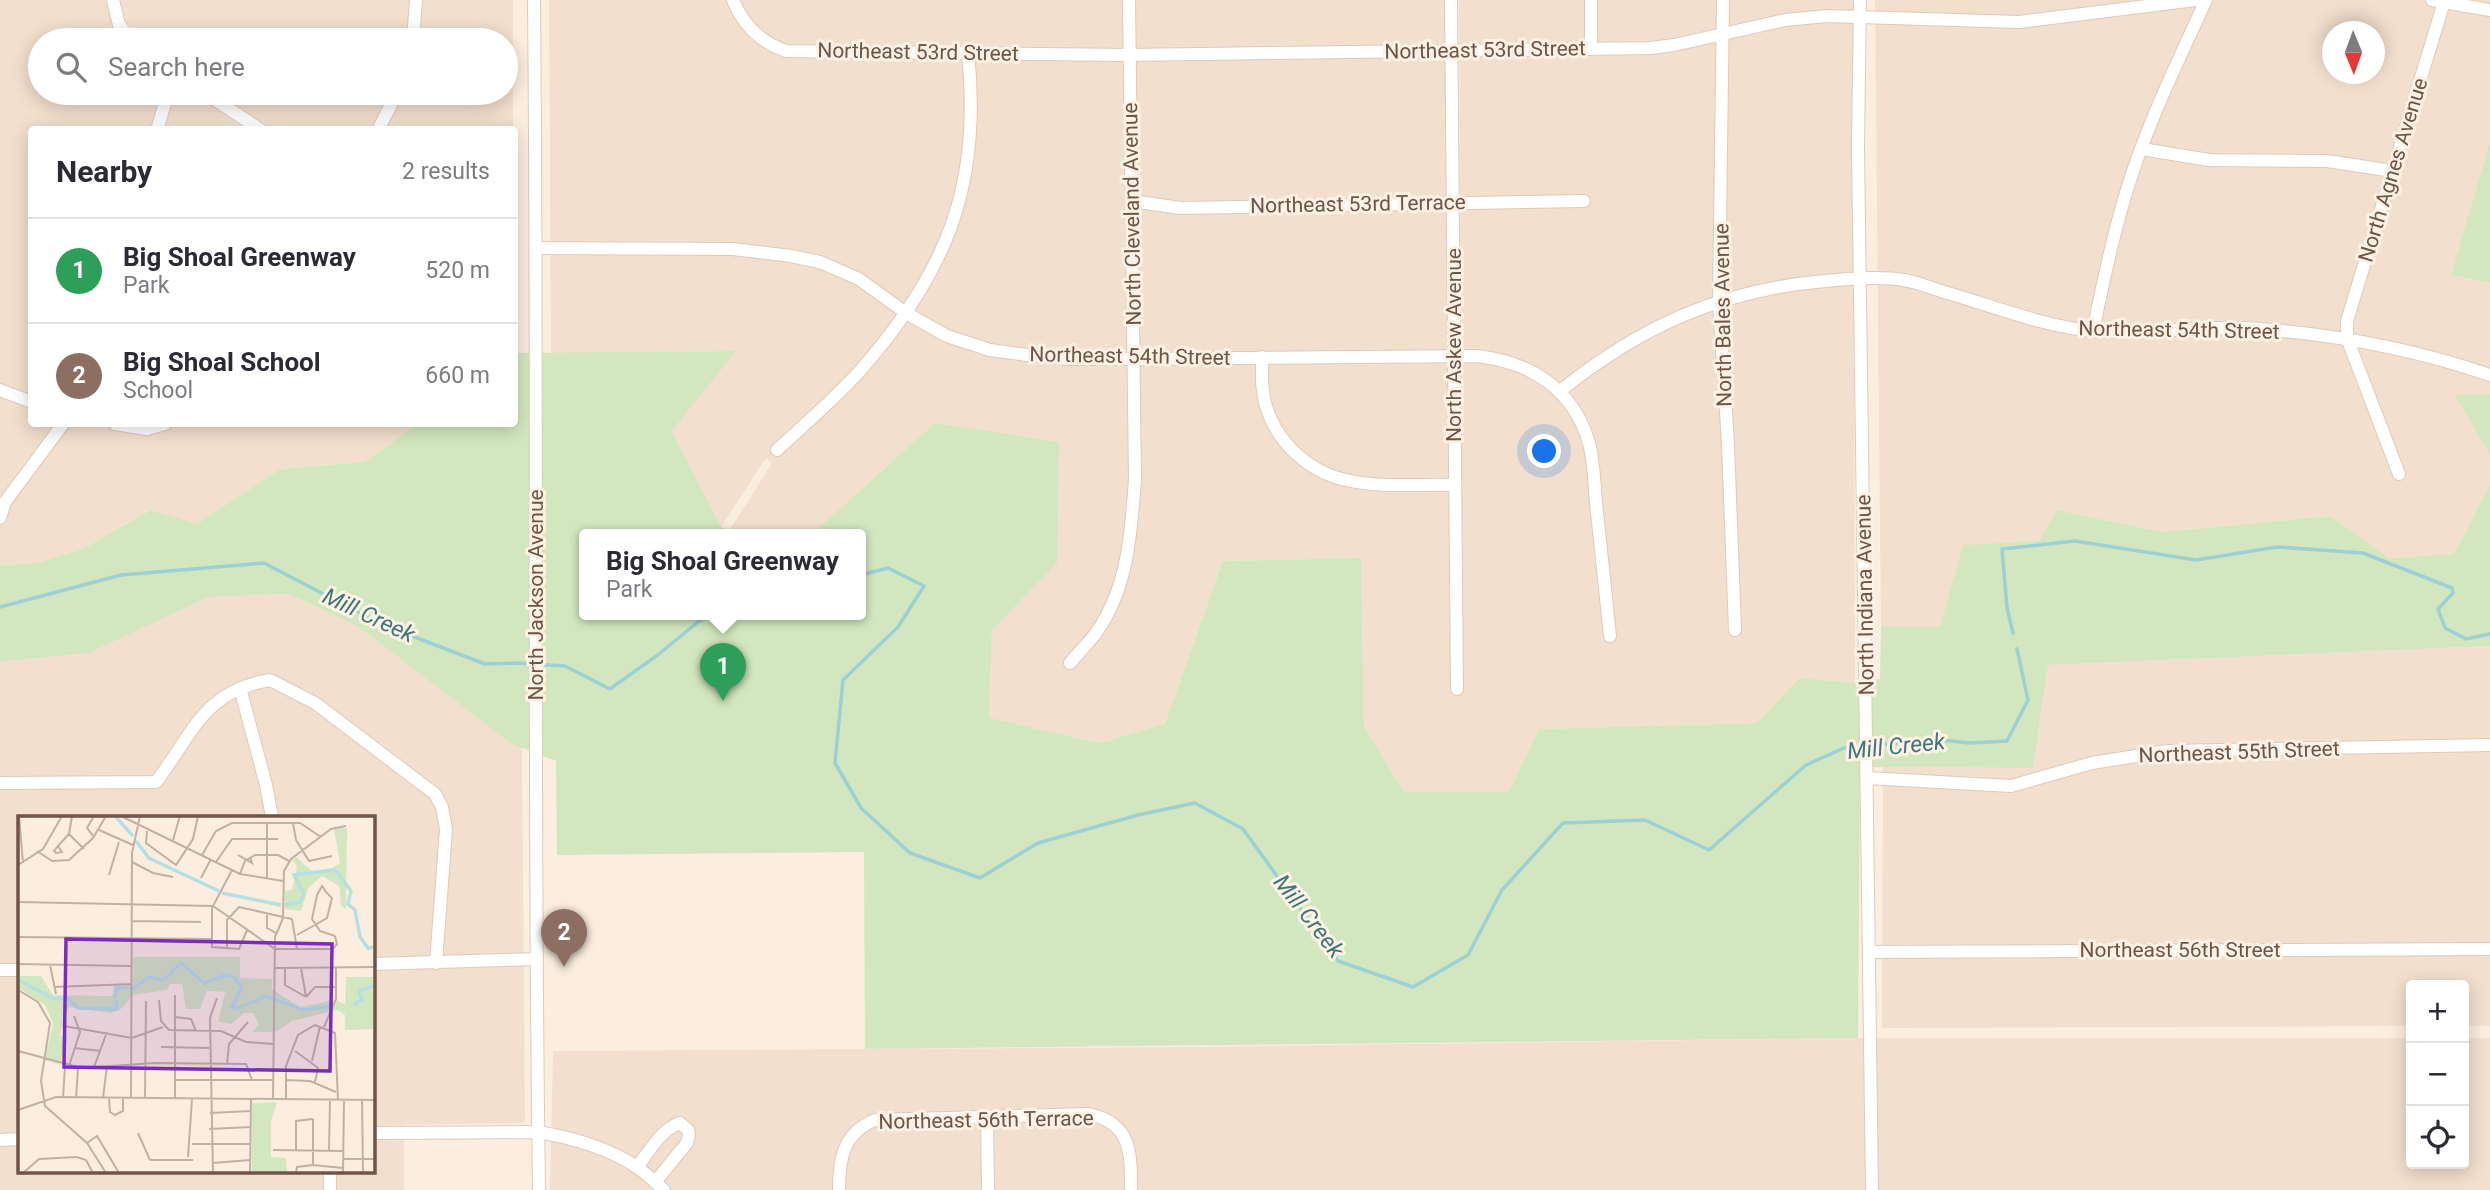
<!DOCTYPE html>
<meta charset="utf-8">
<style>
:root{--surface:#fff;--page:#f7f7f7;--text:#2b2b33;--muted:#7c7c81;--line:#e1e1e2;--accent:#0b8043}
body{margin:0;font-family:Roboto,sans-serif;background:var(--page);color:var(--text)}
.controls{position:absolute;right:21px;bottom:21px;display:grid;overflow:hidden;border-radius:7px;box-shadow:0 4px 18px #0003}
.controls button{width:63px;height:63px;display:grid;place-items:center;padding:0;border:0;border-bottom:2px solid var(--line);background:var(--surface);color:var(--text);font:35px sans-serif}
.compass{position:absolute;left:2322px;top:21px;width:63px;height:63px;border-radius:50%;background:var(--surface);box-shadow:0 4px 18px #0003;rotate:179deg}
.you{position:absolute;left:1545px;top:452px;width:24px;height:24px;margin:-18px;border:5px solid #fff;border-radius:50%;background:#1a73e8;box-shadow:0 0 0 10px #1a73e833}
.badge{display:grid;place-items:center;width:46px;height:46px;border-radius:50%;background:var(--accent);color:#fff;font-size:23px;font-weight:700}
.pin{position:absolute;translate:-50% -58px;filter:drop-shadow(0 2px 4px #0008)}
.pin::after{content:'';position:absolute;top:37px;width:24px;height:21px;background:inherit;clip-path:polygon(0 0,100% 0,50% 100%)}
.popup{position:absolute;left:579px;top:529px;width:287px;height:91px;box-sizing:border-box;display:grid;place-content:center;border-radius:7px;background:var(--surface);filter:drop-shadow(0 2px 5px #0005);font-size:23px;white-space:nowrap;color:var(--muted)}
.popup b{font-size:26px;color:var(--text)}
.popup::after{content:'';position:absolute;left:50%;top:100%;margin-left:-14px;border:14px solid transparent;border-top-color:var(--surface)}
.list{margin:0;padding:0;list-style:none}
h2{display:flex;justify-content:space-between;align-items:center;height:91px;margin:0;padding:0 28px;font-size:30px}
h2 small{font-size:23px;font-weight:400;color:var(--muted)}
.list li{display:grid;grid-template-columns:46px 1fr auto;gap:21px;align-items:center;box-sizing:border-box;height:105px;padding:0 28px;border-top:2px solid var(--line)}
.list b{display:block;font-size:26px;white-space:nowrap}
.list p{margin:0;font-size:23px;white-space:nowrap;color:var(--muted)}
.list em{font-size:23px;font-style:normal;color:var(--muted)}
.icon{flex:none;width:38px;height:38px;fill:none;stroke:currentColor;stroke-width:2;stroke-linecap:round;stroke-linejoin:round}
.map{position:relative;flex:none;width:2490px;height:1190px;overflow:hidden}
.search{position:absolute;background:var(--surface);box-shadow:0 4px 18px #0003;left:28px;top:28px;width:490px;height:77px;display:flex;align-items:center;gap:18px;box-sizing:border-box;padding:0 24px;border-radius:38px;color:var(--muted);font-size:26px}
.panel{position:absolute;background:var(--surface);box-shadow:0 4px 18px #0003;left:28px;top:126px;width:490px;height:301px;border-radius:7px}
.map>svg:first-child{display:block}
.residential{fill:#f2dfce;fill-rule:evenodd}
.park{fill:#d2e7bf;fill-rule:evenodd}
.lines{fill:none;stroke-linecap:round;stroke-linejoin:round}
.stream{stroke:#9cd0d4;stroke-width:3.5}
.minor-casing{stroke:#decabc;stroke-width:14}
.minor{stroke:#fff;stroke-width:12}
.labels{text-anchor:middle;stroke-width:6;stroke-linejoin:round;paint-order:stroke}
.street-label{font-size:21px;fill:#705448;stroke:#fef2e5}
.water-label{font-size:23px;font-style:italic;fill:#40777c;stroke:#fef2e5}
.inset-river{fill:none;stroke:#b5e0e3;stroke-width:3.5}
.inset-road{fill:none;stroke:#c3b0a3;stroke-width:2}
.view{fill:#7b2cbf;fill-opacity:0.15;stroke:#7b2cbf;stroke-width:3.5}
.inset-edge{fill:none;stroke:#705448;stroke-width:3.5}
</style>
<div class="map">
<svg width="2490" height="1190" viewBox="0 0 2490 1190">
<rect width="100%" height="100%" fill="#fbeedf"/>
<!-- residential -->
<g class="residential">
<path d="M0,0h513v129l-481,1v294h386l-53,38 -85,7 -83,55 -48,-14 -66,39 -45,14 -38,2zM40,40h466v53h-466z"/>
<polygon points="549,0 1445,0 1462,556 1459,0 1853,0 1855,683 1800,678 1758,723 1539,729 1509,792 1404,792 1364,726 1361,558 1223,561 1165,724 1099,743 989,719 992,630 1057,562 935,423 814,532 729,531 772,463 766,458 721,527 672,431 735,351 551,354"/>
<path d="M1875,0h615v144l-39,131 39,8v111l-34,2 34,59v30l-36,69 -65,4 -59,-42 -168,16 -105,-22 -18,31 -76,5 -23,81 -59,-1zM2332,32h42v42h-42z"/>
<path d="M289,594l70,33 153,116 10,4 3,373 -4,3 -117,2v65h-404v-528l89,-9 120,-56zM19,817h354v354h-354z"/>
<polygon points="2490,646 2490,1026 2464,1026 2464,985 2411,985 2411,1026 1882,1028 1883,767 2033,768 2048,665"/>
<polygon points="1858,1038 2411,1038 2411,1164 2464,1164 2464,1038 2490,1038 2490,1190 550,1190 553,1051 1203,1047"/>
</g>
<!-- park -->
<g class="park">
<polygon points="2490,143 2490,283 2451,275"/>
<path d="M736,351l-64,80 49,96 8,4 85,1 121,-109 124,19 -2,121 -65,67 -3,88 110,25 66,-19 58,-163 138,-3 3,168 40,66h105l30,-63 218,-6 43,-45 55,5 25,-4 1,-53 59,1 23,-82 76,-4 18,-31 105,22 168,-16 59,42 65,-4 36,-69v161l-442,19 -15,103 -173,-1 -2,271 -993,11 -1,-197 -307,3 -1,-94 -44,-17 -153,-117 -70,-33 -80,3 -120,56 -89,9v-97l38,-2 45,-14 67,-39 47,14 83,-55 85,-7 53,-38h96l1,-71zM585,535h276v80h-276z"/>
<polygon points="2490,394 2490,455 2455,395"/>
</g>
<g class="lines">
<!-- stream -->
<g class="stream">
<polyline points="861,575 888,568 924,586 898,627 843,680 835,763 861,808 910,853 980,878 1038,843 1138,815 1195,803 1243,829 1338,961 1413,987 1468,955 1502,890 1563,823 1645,820 1709,850 1806,765 1844,748 1862,747"/>
<polyline points="0,607 121,575 264,563 383,625 485,664 516,663 565,666 610,689 659,654 699,621 716,615"/>
<polyline points="2013,633 2007,608 2002,549 2075,541 2196,560 2277,547 2363,553 2452,588 2453,593 2438,609 2445,628 2466,639 2490,634"/>
<polyline points="1870,746 1931,739 1970,743 2007,741 2028,700 2017,649"/>
</g>
<!-- minor casing -->
<g class="minor-casing">
<g id="minor">
<polyline points="113,0 119,25 132,40"/>
<path d="M534,0c4,397 -1,793 5,1190"/>
<path d="M733,0c10,25 27,42 53,51l343,4 522,-7 23,-3 111,-25 42,-4 192,6 176,-22"/>
<polyline points="1451,0 1457,689"/>
<polyline points="1591,0 1591,49"/>
<polyline points="1723,0 1719,303 1728,444 1735,630"/>
<polyline points="1860,0 1858,147 1872,1190"/>
<polyline points="2432,0 2490,10"/>
<polyline points="413,40 416,0"/>
<polyline points="205,93 261,130"/>
<polyline points="157,130 168,93"/>
<polyline points="378,130 397,93"/>
<polyline points="2142,149 2209,160 2327,161 2393,171"/>
<polyline points="1132,201 1180,208 1584,201"/>
<path d="M536,248l196,1 59,7 29,6 39,17 47,34 41,23 43,14 37,5 41,4h66l343,-3c53,6 96,32 112,87 6,22 5,46 8,69 4,41 9,83 13,124"/>
<path d="M2093,331c11,-53 22,-106 39,-157 20,-60 48,-117 74,-174"/>
<path d="M1262,357c0,17 -1,33 4,49 11,37 43,66 80,74 33,8 74,4 108,5"/>
<polyline points="0,390 32,402"/>
<path d="M1560,391c81,-65 161,-101 265,-110 26,-2 53,-5 79,-1 13,2 27,8 40,12 49,14 98,34 149,39 51,4 102,-5 153,-3 84,5 165,20 244,47"/>
<polyline points="115,424 147,429 165,424"/>
<path d="M777,450c27,-25 56,-50 81,-77 88,-99 124,-187 110,-320"/>
<polyline points="2399,474 2347,338 2347,321 2444,2"/>
<polyline points="0,518 5,502 63,424"/>
<path d="M1070,663c9,-11 20,-21 28,-33 30,-44 33,-97 37,-150l-6,-480"/>
<polyline points="240,688 266,785 272,817"/>
<polyline points="1867,778 2011,786 2092,763 2168,751 2490,745"/>
<path d="M0,783l156,-1c37,-48 47,-91 114,-102l45,23 120,91 7,13 4,22 -10,134"/>
<polyline points="1870,952 2490,949"/>
<polyline points="373,964 537,959"/>
<polyline points="0,970 19,970"/>
<polyline points="987,1117 988,1190"/>
<path d="M373,1133l165,-1c32,5 74,17 100,36 10,7 18,15 26,22"/>
<polyline points="0,1140 19,1139"/>
<path d="M637,1167c12,-15 24,-38 43,-44l8,7 1,5 -2,8 -32,39"/>
<polyline points="330,1171 330,1190"/>
<path d="M839,1190c0,-31 4,-57 36,-70l214,-6c43,9 42,40 42,76"/>
</g>
</g>
<!-- minor -->
<use href="#minor" class="minor"/>
</g>
<g class="labels">
<!-- street labels -->
<g class="street-label">
<text transform="translate(1485 50) rotate(-1)" y="7">Northeast 53rd Street</text>
<text transform="translate(918 52) rotate(1)" y="7">Northeast 53rd Street</text>
<text transform="translate(2393 170) rotate(-73)" y="7">North Agnes Avenue</text>
<text transform="translate(1358 204) rotate(-1)" y="7">Northeast 53rd Terrace</text>
<text transform="translate(1132 214) rotate(-91)" y="7">North Cleveland Avenue</text>
<text transform="translate(1723 315) rotate(-91)" y="7">North Bales Avenue</text>
<text transform="translate(2179 330) rotate(1)" y="7">Northeast 54th Street</text>
<text transform="translate(1454 345) rotate(-90)" y="7">North Askew Avenue</text>
<text transform="translate(1130 356) rotate(1)" y="7">Northeast 54th Street</text>
<text transform="translate(536 595) rotate(-90)" y="7">North Jackson Avenue</text>
<text transform="translate(1865 595) rotate(-91)" y="7">North Indiana Avenue</text>
<text transform="translate(2239 752) rotate(-2)" y="7">Northeast 55th Street</text>
<text x="2180" y="957">Northeast 56th Street</text>
<text transform="translate(986 1120) rotate(-1)" y="7">Northeast 56th Terrace</text>
</g>
<!-- water labels -->
<g class="water-label">
<text transform="translate(369 615) rotate(25)" y="8">Mill Creek</text>
<text transform="translate(1896 746) rotate(-6)" y="8">Mill Creek</text>
<text transform="translate(1309 916) rotate(52)" y="8">Mill Creek</text>
</g>
</g>
<!-- overview -->
<g transform="translate(18 816)">
<rect width="357" height="357" fill="#fbeedf"/>
<path d="M329,12l-1,81 -5,-3 -2,-20 -17,-10 -14,12 -7,23 -16,-2v-18l7,-1 5,-24 -5,-6 4,-3 16,14 20,-3 8,-5 -6,-34zM115,141h107v21l32,1v10l28,18 35,-7 10,4 1,-27h29v52l-30,1v-15l-7,-5 -46,11 -16,11h-24l7,-8 -6,-11h-9l-13,11 -13,-2 7,-30 -18,-1 -7,18h-14l-4,-25h-12l-3,6 -34,5 -12,14 -10,4 -42,-6 -5,9 4,8 -5,1 -3,10 8,2 -8,28 -15,-5 8,-37 -8,-18 -27,-17v-12h23l12,19 59,1 2,-11h19zM259,286l-6,20v35l15,1 1,15h-35v-70z" fill="#d2e7bf"/>
<path class="inset-river" d="M97,0l18,20M118,25l13,17 70,33M204,77l59,12M267,89l15,-3 4,-8 -10,-19 41,-5 16,21 -3,13 7,6 5,27 8,11 7,-1M0,164l36,19 13,-1 11,10 39,1 -1,-9M97,182l2,-10h17l15,-11 15,3 17,-17 23,20 23,-8 7,3 8,10 -10,19 4,2 30,-13 37,14 29,-4M335,189l9,-5 -3,-9 16,-6"/>
<path class="inset-road" d="M1,0l4,47M103,0l119,58 43,7M249,7v57M275,7l3,17 13,21 23,-5M81,14l34,15M129,15l-1,12 30,22 17,-26 5,-23M51,18l15,15M76,21l-7,-9 7,-12M155,24l7,-24M40,30l11,-12 3,-18M40,30l4,6 -6,1 -2,-2zM19,35l15,10 17,-1 24,-22 13,-22M184,39l14,-24 16,-8h68l21,14M220,39l14,8 -2,-6M114,46l21,11 20,4M198,46l16,-23h46M0,49l25,-16 19,-33M214,54l-20,38v39l27,2 8,-19M222,58l5,-13 10,-6h23l11,6M91,59l10,-33M183,62l10,-19M307,74l-3,-4 -5,9 -5,24 8,12 15,5M0,86l195,4 62,43h58l4,-5 -2,-8M249,97v15l9,5M114,105l69,1M279,119l30,-17 5,-20 -8,-8M0,121l193,2M209,134v-30l12,-13 53,12 5,30M0,148l113,2M32,149l6,29M267,151v18l21,12M257,152l99,-1M283,152l5,29M36,171l78,-3M0,174l20,12 12,21 -9,58 4,25 42,37 19,30M288,181l9,-10h22M141,184l2,21 8,9 52,1 25,11 27,2M157,201l16,2 5,12M46,210l68,12 31,-11M306,211l12,-28v-32M143,231l48,1M56,232l27,3M0,235l64,17 72,-5 92,1 6,16M277,235l23,17 -3,14M294,245l8,-35M209,248l2,-20 19,-22M51,250l11,-34 -6,-16M76,251l13,-35M157,264h98M268,264l24,1 26,11M113,281l1,-244 8,-37M45,282l2,-32M58,282l2,-30M85,282l4,-32M91,282l1,14 5,3 8,-4v-13M127,282l1,-97M268,282v-32l12,-31 17,-10 20,8 3,67M157,283v-104M255,283l2,-162 8,-19 1,-47 7,-12 40,-30 15,-3M344,284l1,73M0,294l38,-13 319,3M192,297l41,-2M191,313l42,-2M120,317l12,27M69,327l10,-7 22,37M174,328h59M255,334l71,1M278,334v-29l17,-2M311,335l1,-51M170,341l4,-58M326,343h31M132,344h43M194,347l39,-3M295,349v-46M5,357l16,-14 38,-2 9,3 7,13M195,357l-3,-155 7,-20M232,357l1,-73M278,357l1,-6 16,-2 30,3M325,357l1,-73"/>
<path class="view" d="M48,123l266,5 -2,127 -266,-4z"/>
<rect width="357" height="357" class="inset-edge"/>
</g>
</svg>
<div class="controls">
<button>+</button>
<button>−</button>
<button><svg class="icon" aria-label="locate" viewBox="0 0 24 24"><circle cx="12" cy="12" r="6"/><path d="M12 2v4M12 18v4M2 12h4M18 12h4"/></svg></button>
</div>
<svg class="compass" viewBox="-18 -18 36 36"><path d="M0-13l5 13h-10z" fill="#e53935"/><path d="M0 13l5-13h-10z" fill="#7c7c81"/></svg>
<div class="you"></div>
<div class="pin badge" style="left:723px;top:701px;background:#2e9e5b">1</div>
<div class="popup"><b>Big Shoal Greenway</b>Park</div>
<div class="pin badge" style="left:564px;top:967px;background:#8d6e63">2</div>
<div class="search"><svg class="icon" aria-label="search" viewBox="0 0 24 24"><circle cx="10" cy="10" r="6"/><path d="M15 15l6 6"/></svg>Search here</div>
<section class="panel">
<h2>Nearby<small>2 results</small></h2>
<ul class="list">
<li><span class="badge" style="background:#2e9e5b">1</span><div><b>Big Shoal Greenway</b><p>Park</p></div><em>520 m</em></li>
<li><span class="badge" style="background:#8d6e63">2</span><div><b>Big Shoal School</b><p>School</p></div><em>660 m</em></li>
</ul>
</section>
</div>
